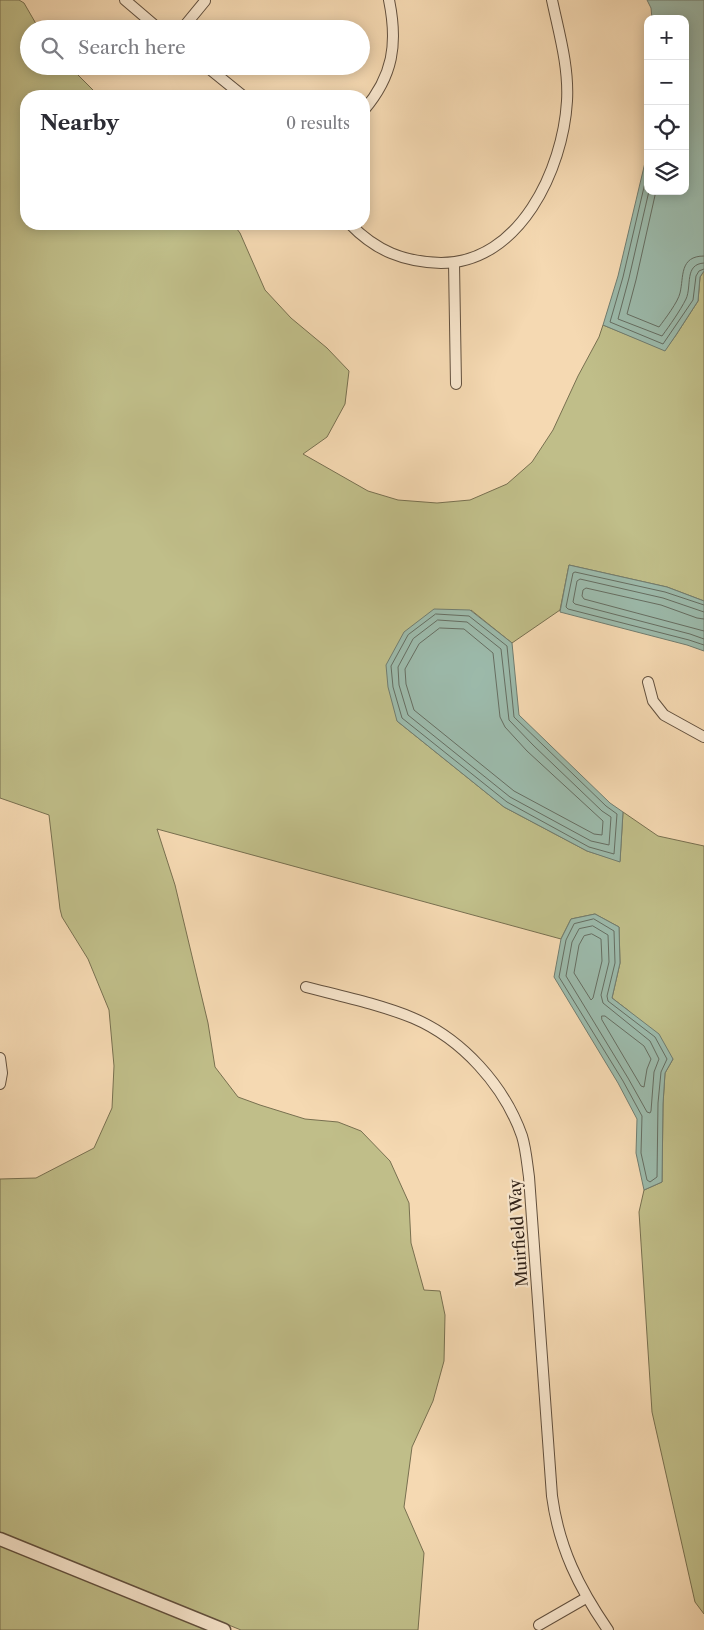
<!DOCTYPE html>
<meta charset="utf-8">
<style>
:root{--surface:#fff;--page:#f2f2f3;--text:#2b2b33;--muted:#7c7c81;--line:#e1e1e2}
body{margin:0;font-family:"Libre Caslon Text",serif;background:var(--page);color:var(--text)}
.controls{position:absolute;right:15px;top:15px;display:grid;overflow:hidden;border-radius:10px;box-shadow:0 2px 12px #0003}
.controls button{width:45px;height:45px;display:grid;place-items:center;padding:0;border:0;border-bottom:1px solid var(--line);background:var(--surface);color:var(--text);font:25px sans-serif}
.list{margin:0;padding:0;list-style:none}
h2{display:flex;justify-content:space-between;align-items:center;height:65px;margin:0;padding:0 20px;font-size:21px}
h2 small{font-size:16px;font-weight:400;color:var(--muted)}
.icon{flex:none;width:28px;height:28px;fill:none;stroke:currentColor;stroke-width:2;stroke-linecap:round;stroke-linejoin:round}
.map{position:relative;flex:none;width:704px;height:1630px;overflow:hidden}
.search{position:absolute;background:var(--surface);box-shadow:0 2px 12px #0003;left:20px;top:20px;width:350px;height:55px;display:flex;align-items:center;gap:12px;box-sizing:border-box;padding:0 18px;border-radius:28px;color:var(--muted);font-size:19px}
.panel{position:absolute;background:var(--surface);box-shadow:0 2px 12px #0003;left:20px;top:90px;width:350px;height:140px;border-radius:20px}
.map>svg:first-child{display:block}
.green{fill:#c0be89;stroke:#787050}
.water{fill:#9cbaab;stroke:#717d70}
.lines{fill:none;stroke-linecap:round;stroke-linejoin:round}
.shore{stroke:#666e62;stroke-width:1}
.minor-casing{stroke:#62503e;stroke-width:12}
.tertiary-casing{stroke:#62503e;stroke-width:15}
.minor{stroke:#f8e6cd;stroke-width:10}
.tertiary{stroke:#f8e6cd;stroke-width:12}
.labels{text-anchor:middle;stroke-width:4.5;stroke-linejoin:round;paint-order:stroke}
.street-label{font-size:16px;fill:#312218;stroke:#f8e6cd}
</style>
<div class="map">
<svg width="704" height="1630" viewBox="0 0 704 1630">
<rect width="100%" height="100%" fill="#f5d9b2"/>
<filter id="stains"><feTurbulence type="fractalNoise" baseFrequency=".004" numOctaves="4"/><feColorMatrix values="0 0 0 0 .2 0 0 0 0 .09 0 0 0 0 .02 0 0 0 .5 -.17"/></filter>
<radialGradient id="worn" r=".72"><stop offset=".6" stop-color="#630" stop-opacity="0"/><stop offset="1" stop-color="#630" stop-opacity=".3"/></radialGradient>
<!-- green -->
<g class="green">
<polygon points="0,0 19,0 24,3 39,29 29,29 29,66 69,66 94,91 104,96 26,96 26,224 233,224 240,233 265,290 291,318 327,348 349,371 345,404 327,437 303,454 368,491 398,500 437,503 470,500 507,484 532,462 553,430 578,376 599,337 603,325 665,350 676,335 698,301 700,277 704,271 704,601 667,587 569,565 560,610 512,643 471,610 397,721 504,807 587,851 620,861 623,812 658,836 704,846 704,1614 695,1602 652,1412 639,1212 644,1190 662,1182 663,1104 665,1073 673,1059 629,1011 612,998 620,963 619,927 595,914 571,919 561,939 157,829 175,885 208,1023 215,1067 238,1097 260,1105 305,1119 338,1122 361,1131 390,1161 409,1203 411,1243 424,1290 440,1291 445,1315 444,1361 433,1401 412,1447 404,1507 424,1553 418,1630 241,1630 0,1532 0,1179 36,1178 94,1148 112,1108 114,1066 109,1010 88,959 62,917 60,909 49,815 0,798"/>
<polygon points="0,1546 208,1630 0,1630"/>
</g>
<!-- water -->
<g class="water">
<polygon points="647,0 704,0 704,271 700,277 698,301 676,335 665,351 603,325 618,276 648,150 648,191 685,191 685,19 652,19 651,8"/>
<polygon points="569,565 667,587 704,601 704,651 687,645 560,612"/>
<polygon points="434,609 470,610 512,643 519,715 610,803 623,812 620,862 587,851 504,807 397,721 388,687 386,665 404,632"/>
<polygon points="595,914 619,927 620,963 612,998 659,1034 673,1059 665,1073 663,1104 662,1182 644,1190 636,1153 637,1119 618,1083 554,977 561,939 571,919"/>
</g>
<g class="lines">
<!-- shore -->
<g class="shore">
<polyline points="648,170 623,277 610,322 663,344 693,300 696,276 699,271 704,269"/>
<path d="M649,191l-20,87 -11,41 44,17c8,-11 18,-25 24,-37 6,-13 -2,-35 18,-36"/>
<path d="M656,191l-20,89 -9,34 32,13c6,-8 19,-25 21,-34 4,-16 -1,-37 24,-37"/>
<polyline points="704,605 665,592 575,572 573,573 566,607 568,609 689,640 704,645"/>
<polyline points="704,612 663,598 580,579 577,581 573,602 575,604 690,634 704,639"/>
<polygon points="436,614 469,616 507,646 514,717 606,806 617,814 614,854 589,847 507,802 402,718 393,687 391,666 408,635"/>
<polyline points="704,619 697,618 661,605 586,588 583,590 582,596 584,599 704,631"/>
<polygon points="438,620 467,622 501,649 509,720 533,745 602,811 611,817 609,845 591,841 510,797 408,715 399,685 398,667 413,639"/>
<polygon points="440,628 464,629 493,653 500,717 505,727 527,751 603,821 602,835 594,834 514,791 414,710 406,684 405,669 419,644"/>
<polygon points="594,919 614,931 615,963 607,996 608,1001 655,1037 667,1059 661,1072 658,1103 657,1177 650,1182 647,1180 641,1153 642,1116 623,1081 559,977 566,940 574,924"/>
<polygon points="593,926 608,935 609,962 601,995 603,1003 650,1041 659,1059 654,1072 651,1111 650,1113 647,1112 628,1078 566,976 572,942 579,929"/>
<polygon points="592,934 601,939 602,961 593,998 591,1000 574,973 579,945 584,936"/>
<polygon points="602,1016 605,1016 644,1046 651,1059 647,1069 644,1087 641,1086 602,1020"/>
</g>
<!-- minor casing -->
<g class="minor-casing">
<g id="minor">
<polyline points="125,0 159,29"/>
<polyline points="182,29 205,1"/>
<polyline points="206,66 243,96"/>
<path d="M364,110c29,-34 34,-66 25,-110"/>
<path d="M350,224c26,27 54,38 91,39 79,0 122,-94 126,-162 2,-34 -8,-68 -15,-101"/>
<polyline points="454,263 456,384"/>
<polyline points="648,682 653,701 664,715 704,737"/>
<path d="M306,987c35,9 73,17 107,31 49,21 91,67 109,118 4,13 5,27 7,41l23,319c7,52 27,92 56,134"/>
<polyline points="0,1058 2,1073 0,1084"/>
<polyline points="539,1625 586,1598"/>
</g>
</g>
<!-- tertiary casing -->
<g class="tertiary-casing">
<polyline id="tertiary" points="0,1539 224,1630"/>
</g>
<!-- minor -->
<use href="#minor" class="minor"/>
<!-- tertiary -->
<use href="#tertiary" class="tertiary"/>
</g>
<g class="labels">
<!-- street labels -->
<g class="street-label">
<text transform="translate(518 1233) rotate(-94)" y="6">Muirfield Way</text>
</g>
</g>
<rect width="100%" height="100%" filter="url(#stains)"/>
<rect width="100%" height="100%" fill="url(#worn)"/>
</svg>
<div class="controls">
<button>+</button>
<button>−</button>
<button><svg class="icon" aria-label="locate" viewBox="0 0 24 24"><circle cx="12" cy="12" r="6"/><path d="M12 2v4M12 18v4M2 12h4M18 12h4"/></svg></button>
<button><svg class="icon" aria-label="layers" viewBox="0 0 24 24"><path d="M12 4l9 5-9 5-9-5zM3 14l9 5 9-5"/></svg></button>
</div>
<div class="search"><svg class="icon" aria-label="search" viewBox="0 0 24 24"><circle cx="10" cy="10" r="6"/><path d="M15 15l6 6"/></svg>Search here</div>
<section class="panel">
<h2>Nearby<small>0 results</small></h2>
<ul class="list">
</ul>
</section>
</div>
